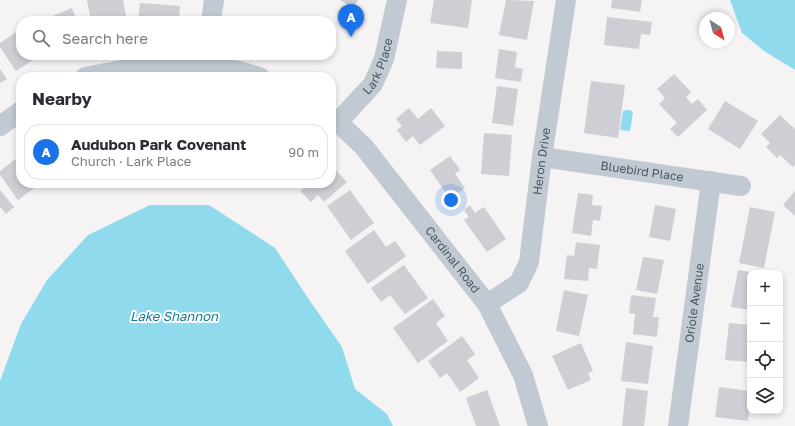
<!DOCTYPE html>
<meta charset="utf-8">
<style>
:root{--surface:#fff;--page:#f2f2f3;--text:#2b2b33;--muted:#7c7c81;--line:#e1e1e2;--accent:#1a73e8}
body{margin:0;font-family:"Golos Text",sans-serif;background:var(--page);color:var(--text)}
.controls{position:absolute;right:12px;bottom:12px;display:grid;overflow:hidden;border-radius:8px;box-shadow:0 2px 6px #0003}
.controls button{width:36px;height:36px;display:grid;place-items:center;padding:0;border:0;border-bottom:1px solid var(--line);background:var(--surface);color:var(--text);font:20px sans-serif}
.compass{position:absolute;left:699px;top:12px;width:36px;height:36px;border-radius:50%;background:var(--surface);box-shadow:0 2px 6px #0003;rotate:144deg}
.you{position:absolute;left:451px;top:200px;width:14px;height:14px;margin:-10px;border:3px solid #fff;border-radius:50%;background:#1a73e8;box-shadow:0 0 0 6px #1a73e833}
.badge{display:grid;place-items:center;width:26px;height:26px;border-radius:50%;background:var(--accent);color:#fff;font-size:13px;font-weight:700}
.pin{position:absolute;translate:-50% -33px;filter:drop-shadow(0 1px 2px #0008)}
.pin::after{content:'';position:absolute;top:21px;width:14px;height:12px;background:inherit;clip-path:polygon(0 0,100% 0,50% 100%)}
.list{margin:0;padding:0;list-style:none}
h2{display:flex;justify-content:space-between;align-items:center;height:52px;margin:0;padding:0 16px;font-size:17px}
h2 small{font-size:13px;font-weight:400;color:var(--muted)}
.list li{display:grid;grid-template-columns:26px 1fr auto;gap:12px;align-items:center;box-sizing:border-box;height:56px;margin:0 8px 8px;padding:0 8px;border:1px solid var(--line);border-radius:16px}
.list b{display:block;font-size:15px;white-space:nowrap}
.list p{margin:0;font-size:13px;white-space:nowrap;color:var(--muted)}
.list em{font-size:13px;font-style:normal;color:var(--muted)}
.icon{flex:none;width:22px;height:22px;fill:none;stroke:currentColor;stroke-width:2;stroke-linecap:round;stroke-linejoin:round}
.map{position:relative;flex:none;width:795px;height:426px;overflow:hidden}
.search{position:absolute;background:var(--surface);box-shadow:0 2px 6px #0003;left:16px;top:16px;width:320px;height:44px;display:flex;align-items:center;gap:10px;box-sizing:border-box;padding:0 14px;border-radius:16px;color:var(--muted);font-size:15px}
.panel{position:absolute;background:var(--surface);box-shadow:0 2px 6px #0003;left:16px;top:72px;width:320px;height:116px;border-radius:16px}
.map>svg:first-child{display:block}
.water{fill:#90daee}
.building{fill:#cdcfd5}
.lines{fill:none;stroke-linecap:round;stroke-linejoin:round}
.minor{stroke:#c1cad2;stroke-width:20}
.labels{text-anchor:middle;stroke-width:4;stroke-linejoin:round;paint-order:stroke}
.street-label{font-size:12px;fill:#4a5661;stroke:#fff}
.water-label{font-size:13px;font-style:italic;fill:#0c7c9b;stroke:#fff}
</style>
<div class="map">
<svg width="795" height="426" viewBox="0 0 795 426">
<rect width="100%" height="100%" fill="#f5f3f3"/>
<!-- water -->
<g class="water">
<polygon points="730,0 795,0 795,70 764,51 742,33"/>
<polygon points="626,110 630,110 633,112 630,131 620,130 623,111"/>
<polygon points="150,205 209,205 275,248 310,301 342,347 355,389 387,414 393,426 0,426 0,381 21,324 47,280 88,235"/>
</g>
<!-- building -->
<g class="building">
<polygon points="87,0 123,0 127,21 91,21"/>
<polygon points="340,0 358,0 353,8"/>
<polygon points="434,0 472,0 468,28 430,23"/>
<polygon points="506,0 534,1 527,40 499,35"/>
<polygon points="612,0 642,0 640,12 611,8"/>
<polygon points="140,3 180,6 179,21 138,21"/>
<polygon points="72,8 77,21 40,21"/>
<polygon points="607,17 652,22 650,35 641,34 639,49 604,45"/>
<polygon points="21,29 21,55 41,55 16,71 0,47 0,43"/>
<polygon points="499,49 517,52 515,67 523,69 521,82 495,78"/>
<polygon points="437,51 462,52 462,69 436,68"/>
<polygon points="0,69 7,79 0,83"/>
<polygon points="674,74 691,92 686,97 692,104 698,99 707,110 678,137 670,129 677,123 659,104 665,98 657,89"/>
<polygon points="591,81 625,85 618,138 584,133"/>
<polygon points="497,86 518,89 513,126 492,123"/>
<polygon points="725,101 758,121 740,149 708,129"/>
<polygon points="409,108 418,119 431,108 445,126 420,145 413,136 406,142 397,130 402,126 396,119"/>
<polygon points="780,115 795,129 795,165 793,167 780,155 777,158 766,147 770,143 761,134"/>
<polygon points="484,133 512,135 509,176 481,174"/>
<polygon points="21,155 21,183 41,183 18,200 0,175 0,171"/>
<polygon points="450,156 460,170 455,174 465,188 450,199 430,170"/>
<polygon points="331,165 347,182 324,202 318,195 311,202 300,191 309,183 331,183"/>
<polygon points="0,190 14,207 6,214 0,207"/>
<polygon points="350,190 374,223 351,240 327,206"/>
<polygon points="795,191 795,216 783,205"/>
<polygon points="578,193 593,195 592,205 602,206 600,221 593,220 591,236 572,233"/>
<polygon points="470,205 475,213 484,207 506,239 487,252 464,220 469,217 464,210"/>
<polygon points="655,205 676,209 670,241 649,237"/>
<polygon points="750,207 775,212 764,268 739,263"/>
<polygon points="374,230 386,247 395,241 406,256 368,284 345,251"/>
<polygon points="576,242 600,245 597,269 589,268 588,281 564,279 567,255 574,256"/>
<polygon points="643,257 664,260 657,294 636,290"/>
<polygon points="404,265 428,298 405,314 390,295 381,302 371,288"/>
<polygon points="738,270 750,272 750,310 731,307"/>
<polygon points="564,290 588,295 579,336 556,331"/>
<polygon points="631,295 656,298 653,317 659,317 657,337 633,334 635,314 629,313"/>
<polygon points="433,299 445,316 436,323 448,341 418,363 393,328"/>
<polygon points="729,323 750,325 750,362 725,360"/>
<polygon points="462,336 475,354 467,360 479,378 460,392 447,373 440,378 428,361"/>
<polygon points="626,342 653,346 648,384 621,381"/>
<polygon points="581,343 593,371 588,373 591,380 568,390 552,356"/>
<polygon points="719,387 750,391 750,405 748,421 715,417"/>
<polygon points="626,388 648,391 644,426 622,426"/>
<polygon points="487,390 500,426 476,426 466,398"/>
</g>
<g class="lines">
<!-- minor -->
<g class="minor">
<polyline points="211,21 214,0"/>
<polyline points="85,77 127,69 170,64 207,62 260,77"/>
<path id="s1" d="M331,117l7,5 26,25 123,157 36,71 15,51"/>
<path id="s2" d="M338,122l35,-38 11,-25 13,-59"/>
<polyline points="0,126 21,111"/>
<path id="s3" d="M542,157l199,29"/>
<path id="s4" d="M487,304l32,-21 10,-21 13,-105 24,-157"/>
<path id="s5" d="M678,426l33,-245"/>
</g>
</g>
<g class="labels">
<!-- street labels -->
<g class="street-label">
<text dy="4" stroke="none"><textPath href="#s2" startOffset="70">Lark Place</textPath></text>
<text dy="4" stroke="none"><textPath href="#s4" startOffset="163">Heron Drive</textPath></text>
<text dy="4" stroke="none"><textPath href="#s3" startOffset="101">Bluebird Place</textPath></text>
<text dy="4" stroke="none"><textPath href="#s1" startOffset="188">Cardinal Road</textPath></text>
<text dy="4" stroke="none"><textPath href="#s5" startOffset="124">Oriole Avenue</textPath></text>
</g>
<!-- water labels -->
<g class="water-label">
<text x="174" y="321">Lake Shannon</text>
</g>
</g>
</svg>
<div class="controls">
<button>+</button>
<button>−</button>
<button><svg class="icon" aria-label="locate" viewBox="0 0 24 24"><circle cx="12" cy="12" r="6"/><path d="M12 2v4M12 18v4M2 12h4M18 12h4"/></svg></button>
<button><svg class="icon" aria-label="layers" viewBox="0 0 24 24"><path d="M12 4l9 5-9 5-9-5zM3 14l9 5 9-5"/></svg></button>
</div>
<svg class="compass" viewBox="-18 -18 36 36"><path d="M0-13l5 13h-10z" fill="#e53935"/><path d="M0 13l5-13h-10z" fill="#7c7c81"/></svg>
<div class="you"></div>
<div class="pin badge" style="left:351px;top:37px">A</div>
<div class="search"><svg class="icon" aria-label="search" viewBox="0 0 24 24"><circle cx="10" cy="10" r="6"/><path d="M15 15l6 6"/></svg>Search here</div>
<section class="panel">
<h2>Nearby<small></small></h2>
<ul class="list">
<li><span class="badge">A</span><div><b>Audubon Park Covenant</b><p>Church · Lark Place</p></div><em>90 m</em></li>
</ul>
</section>
</div>
